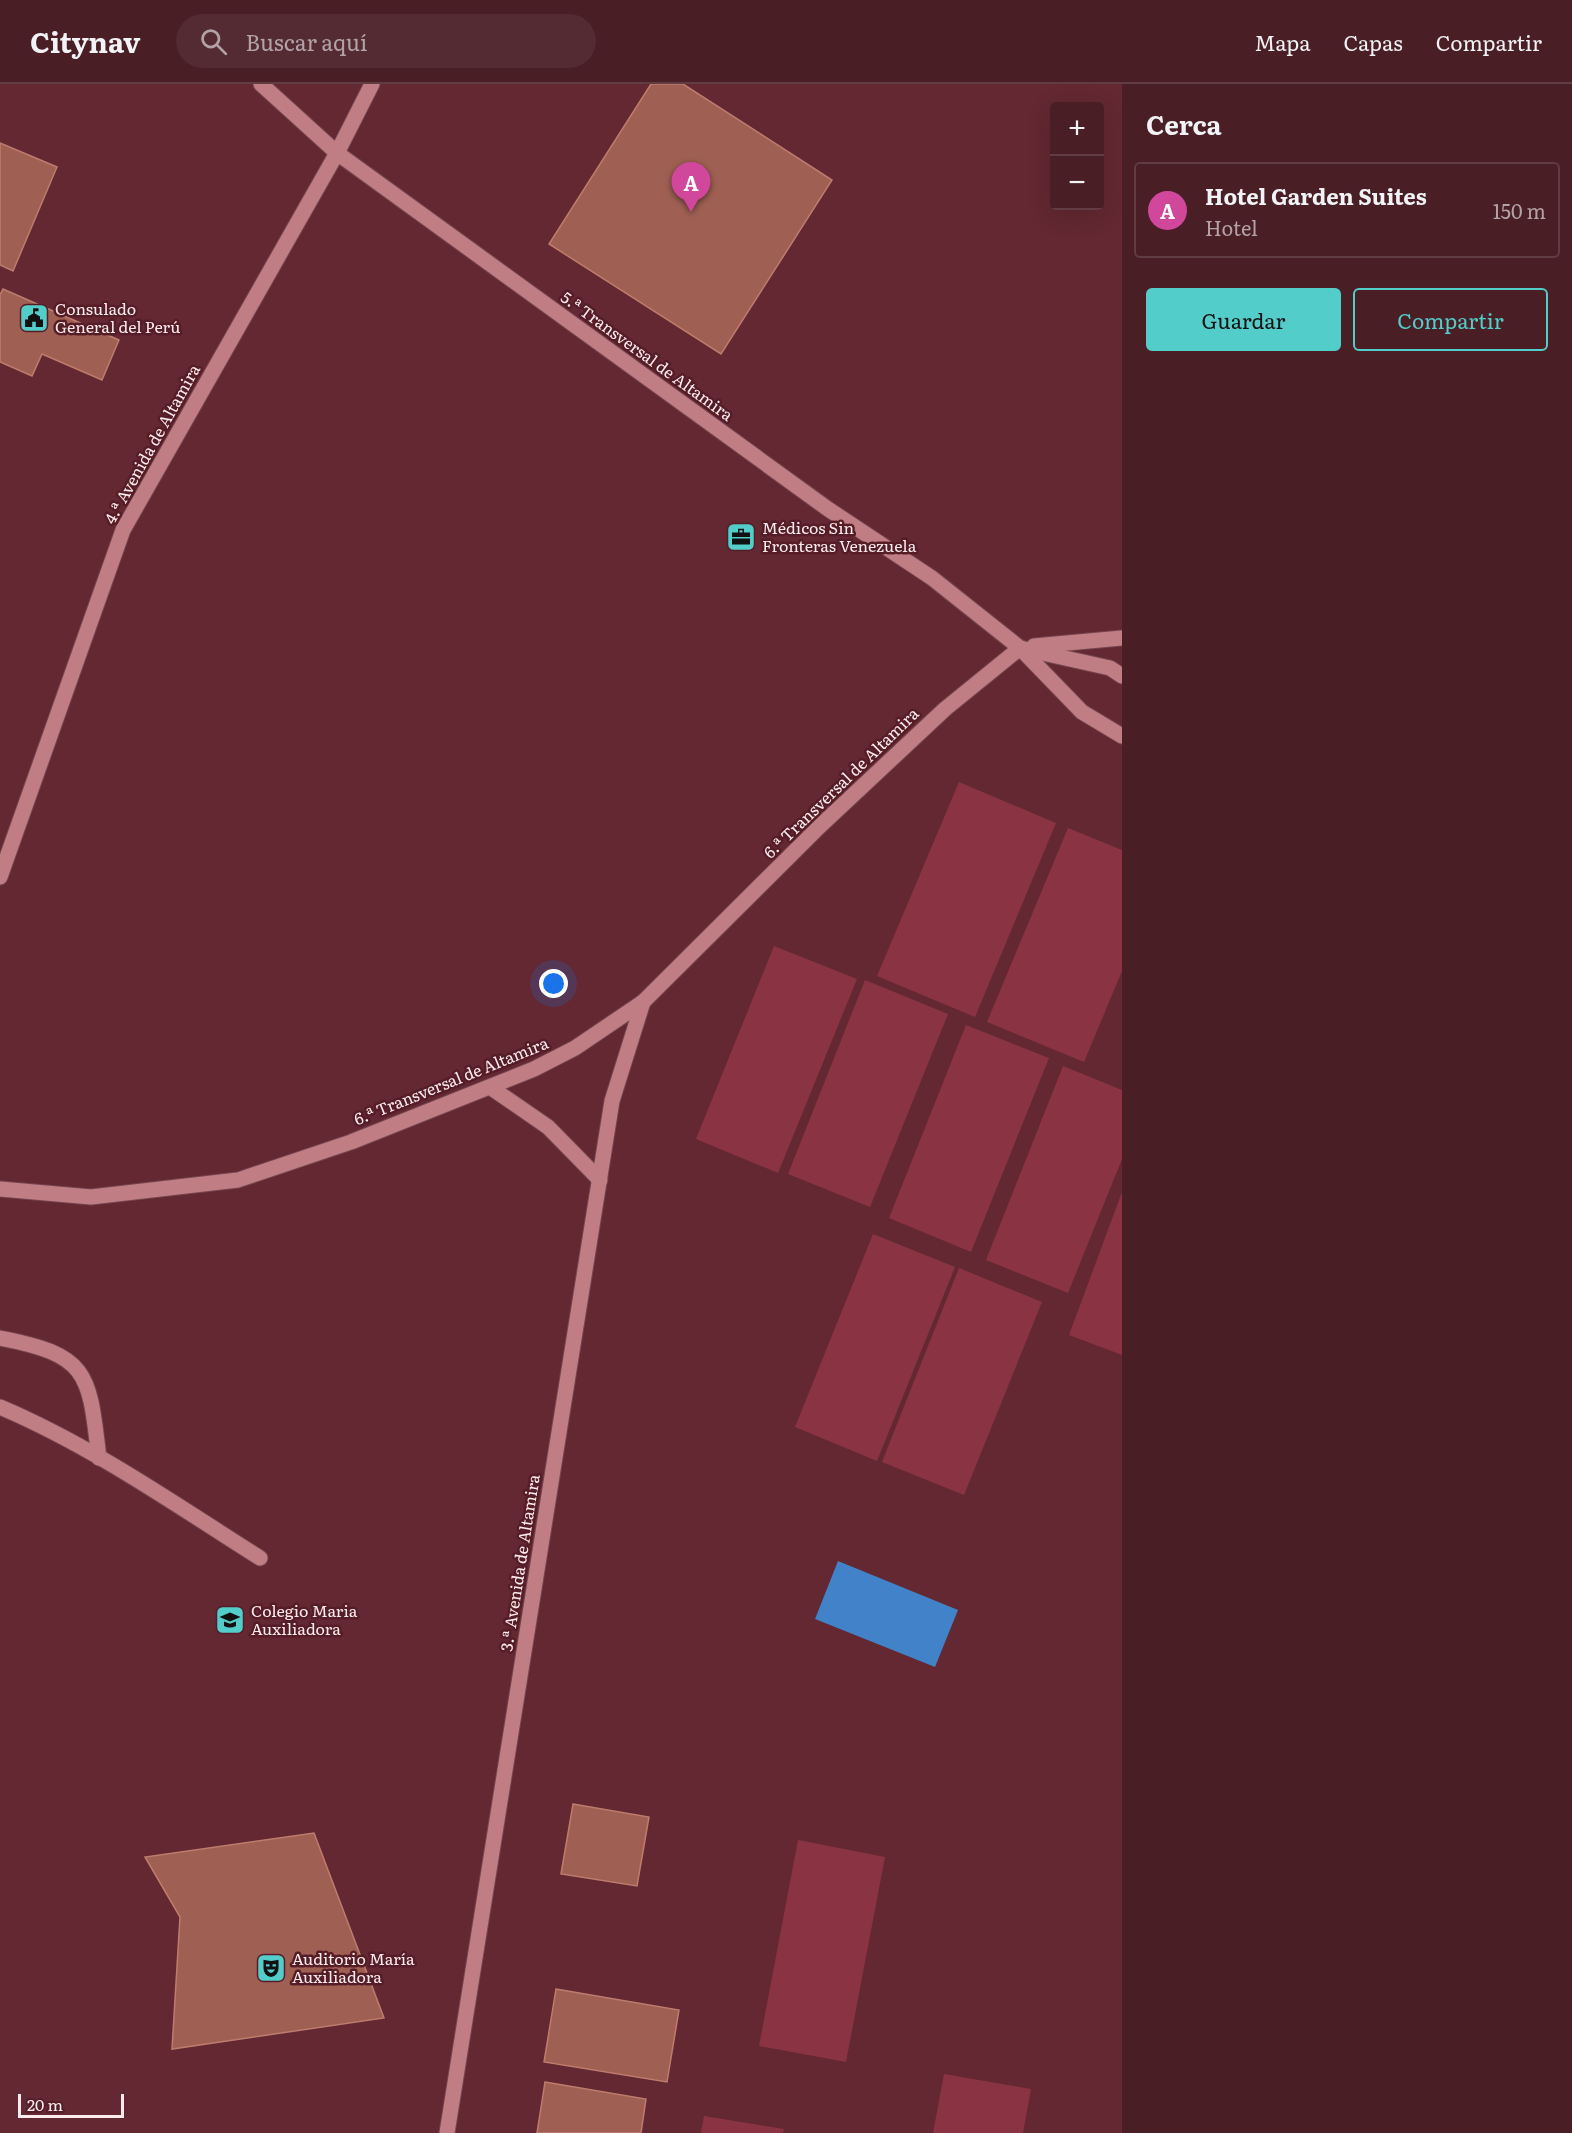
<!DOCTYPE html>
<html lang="es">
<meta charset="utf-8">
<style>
:root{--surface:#4a1e25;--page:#542b32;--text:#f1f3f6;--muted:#b2a2a7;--line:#613c42;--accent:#53cdca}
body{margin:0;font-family:Literata,serif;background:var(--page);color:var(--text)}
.controls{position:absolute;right:18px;top:18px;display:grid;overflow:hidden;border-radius:6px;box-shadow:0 6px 24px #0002}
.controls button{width:54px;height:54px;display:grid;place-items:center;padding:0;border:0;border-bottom:2px solid var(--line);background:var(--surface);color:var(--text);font:30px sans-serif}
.scale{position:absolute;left:18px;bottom:15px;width:106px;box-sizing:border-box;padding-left:6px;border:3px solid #fceced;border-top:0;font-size:16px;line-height:21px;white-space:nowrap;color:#fceced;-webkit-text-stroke:4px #571d27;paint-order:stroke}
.you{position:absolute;left:554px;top:900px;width:21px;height:21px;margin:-15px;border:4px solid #fff;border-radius:50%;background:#1a73e8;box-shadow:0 0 0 9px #1a73e833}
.badge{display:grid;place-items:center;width:39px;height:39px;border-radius:50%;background:var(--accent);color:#fff;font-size:20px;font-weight:700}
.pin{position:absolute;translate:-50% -50px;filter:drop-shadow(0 2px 3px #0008)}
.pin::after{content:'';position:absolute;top:32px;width:21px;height:18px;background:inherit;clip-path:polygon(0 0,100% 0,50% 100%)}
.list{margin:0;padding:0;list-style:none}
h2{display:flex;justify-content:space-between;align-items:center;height:78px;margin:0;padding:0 24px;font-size:26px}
h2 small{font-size:20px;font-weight:400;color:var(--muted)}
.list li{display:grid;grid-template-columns:39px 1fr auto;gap:18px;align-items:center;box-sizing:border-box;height:96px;margin:0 12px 12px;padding:0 12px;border:2px solid var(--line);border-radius:6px}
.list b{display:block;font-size:22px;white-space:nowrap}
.list p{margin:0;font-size:20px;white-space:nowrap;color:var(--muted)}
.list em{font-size:20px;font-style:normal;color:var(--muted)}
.actions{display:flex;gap:12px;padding:18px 24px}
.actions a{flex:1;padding:14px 0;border:2px solid var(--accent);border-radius:6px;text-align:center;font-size:21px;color:var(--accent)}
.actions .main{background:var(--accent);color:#111}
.icon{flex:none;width:33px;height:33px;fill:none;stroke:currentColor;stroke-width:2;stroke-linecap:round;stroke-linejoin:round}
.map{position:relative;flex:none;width:1122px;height:2049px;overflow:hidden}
header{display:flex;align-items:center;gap:36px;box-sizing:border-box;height:84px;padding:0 30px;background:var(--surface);border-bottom:2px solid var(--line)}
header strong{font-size:28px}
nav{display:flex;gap:33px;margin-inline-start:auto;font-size:21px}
.search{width:420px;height:54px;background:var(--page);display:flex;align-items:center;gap:15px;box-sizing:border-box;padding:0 21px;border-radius:33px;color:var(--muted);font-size:22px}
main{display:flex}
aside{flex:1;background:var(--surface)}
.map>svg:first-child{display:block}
.green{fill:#8a3443}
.water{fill:#4282c8}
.building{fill:#9f6053;stroke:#be7c6e;stroke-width:1.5}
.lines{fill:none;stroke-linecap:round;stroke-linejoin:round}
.minor-casing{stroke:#754650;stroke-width:17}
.minor{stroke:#c17d84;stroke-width:15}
.labels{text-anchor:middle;stroke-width:5;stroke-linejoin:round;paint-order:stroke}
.poi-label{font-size:16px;fill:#fceced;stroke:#571d27;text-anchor:start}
.street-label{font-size:16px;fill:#fceced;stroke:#571d27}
</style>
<header>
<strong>Citynav</strong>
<div class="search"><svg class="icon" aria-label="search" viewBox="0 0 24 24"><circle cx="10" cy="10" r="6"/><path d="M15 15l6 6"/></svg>Buscar aquí</div>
<nav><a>Mapa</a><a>Capas</a><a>Compartir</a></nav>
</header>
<main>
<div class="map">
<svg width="1122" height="2049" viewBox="0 0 1122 2049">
<rect width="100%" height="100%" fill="#632831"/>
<!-- green -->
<g class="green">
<polygon points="959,698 1056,739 975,933 877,892"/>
<polygon points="1068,744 1122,766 1122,887 1084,978 987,938"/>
<polygon points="774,862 857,895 778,1089 696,1055"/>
<polygon points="865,896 948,930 870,1123 788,1090"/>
<polygon points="966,941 1049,974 971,1168 889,1134"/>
<polygon points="1063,982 1122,1006 1122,1075 1068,1209 986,1176"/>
<polygon points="1122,1108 1122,1271 1069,1251"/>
<polygon points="873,1150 955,1183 877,1377 795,1343"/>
<polygon points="959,1184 1042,1218 964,1411 882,1378"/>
<polygon points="798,1756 885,1773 846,1978 759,1962"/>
<polygon points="944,1990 1031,2005 1023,2049 933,2049"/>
<polygon points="704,2032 784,2045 783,2049 701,2049"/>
</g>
<!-- water -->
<polygon class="water" points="838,1477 958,1526 935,1583 815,1535"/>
<!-- building -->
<g class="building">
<polygon points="651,0 683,0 832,96 721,270 549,160"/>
<polygon points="0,59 57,83 13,187 0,181"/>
<polygon points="3,205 119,256 102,296 42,270 32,292 0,278 0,211"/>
<polygon points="573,1720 649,1733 637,1802 561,1790"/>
<polygon points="314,1749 384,1934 172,1965 180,1833 145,1773"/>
<polygon points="556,1905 679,1926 667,1998 544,1978"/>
<polygon points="545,1998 646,2015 641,2049 537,2049"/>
</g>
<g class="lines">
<!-- minor casing -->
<g class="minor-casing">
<g id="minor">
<polyline points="261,0 337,69 828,425 932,494 1020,564 1082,628 1122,652"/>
<polyline points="1034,562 1122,554"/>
<polyline points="1020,564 1110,584 1122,592"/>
<polyline points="0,793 123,446 337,69 372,0"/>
<polyline points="490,1003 548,1043 600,1096"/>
<polyline points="0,1105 91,1113 238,1096 351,1058 534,985 575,964 643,918 820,742 945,625 1020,564"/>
<path d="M0,1254c90,17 89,36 99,120"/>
<path d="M0,1323c92,39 176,98 260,151"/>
<polyline points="447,2049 612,1017 643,918"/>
</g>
</g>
<!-- minor -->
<use href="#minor" class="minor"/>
</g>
<!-- icons -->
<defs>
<g id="civic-square" transform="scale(1.5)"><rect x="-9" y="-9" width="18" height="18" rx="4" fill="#53cdca" stroke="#571d27"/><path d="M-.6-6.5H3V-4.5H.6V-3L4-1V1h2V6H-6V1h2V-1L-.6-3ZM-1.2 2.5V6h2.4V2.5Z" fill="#111"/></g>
<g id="office-square" transform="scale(1.5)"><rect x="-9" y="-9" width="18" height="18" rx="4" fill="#53cdca" stroke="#571d27"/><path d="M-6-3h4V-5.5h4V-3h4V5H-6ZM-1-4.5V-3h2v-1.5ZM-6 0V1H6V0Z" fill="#111"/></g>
<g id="school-square" transform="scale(1.5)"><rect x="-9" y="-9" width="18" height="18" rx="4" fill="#53cdca" stroke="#571d27"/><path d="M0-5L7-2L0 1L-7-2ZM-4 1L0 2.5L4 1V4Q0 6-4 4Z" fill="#111"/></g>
<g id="theatre-square" transform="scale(1.5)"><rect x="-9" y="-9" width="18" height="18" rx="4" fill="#53cdca" stroke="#571d27"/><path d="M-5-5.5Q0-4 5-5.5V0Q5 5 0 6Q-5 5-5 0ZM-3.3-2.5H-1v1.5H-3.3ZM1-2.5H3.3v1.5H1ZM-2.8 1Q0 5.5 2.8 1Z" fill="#111"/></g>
</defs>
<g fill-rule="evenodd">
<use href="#civic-square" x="34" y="234"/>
<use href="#office-square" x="741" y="453"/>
<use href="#school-square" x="230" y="1536"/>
<use href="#theatre-square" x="271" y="1884"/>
</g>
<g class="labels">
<!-- poi labels -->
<g class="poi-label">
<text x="55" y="231">Consulado<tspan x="55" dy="18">General del Perú</tspan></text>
<text x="762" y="450">Médicos Sin<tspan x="762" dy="18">Fronteras Venezuela</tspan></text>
<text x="251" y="1533">Colegio Maria<tspan x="251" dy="18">Auxiliadora</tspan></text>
<text x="292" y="1881">Auditorio María<tspan x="292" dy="18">Auxiliadora</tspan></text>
</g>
<!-- street labels -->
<g class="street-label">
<text transform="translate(647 272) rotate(36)" y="6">5.ª Transversal de Altamira</text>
<text transform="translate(152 360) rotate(-61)" y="6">4.ª Avenida de Altamira</text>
<text transform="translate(841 699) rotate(-44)" y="6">6.ª Transversal de Altamira</text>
<text transform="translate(451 997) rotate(-22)" y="6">6.ª Transversal de Altamira</text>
<text transform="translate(520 1479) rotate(-81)" y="6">3.ª Avenida de Altamira</text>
</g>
</g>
</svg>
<div class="controls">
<button>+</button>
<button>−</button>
</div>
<div class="scale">20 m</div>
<div class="you"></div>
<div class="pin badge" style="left:691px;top:128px;background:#d1479c">A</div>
</div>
<aside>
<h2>Cerca<small></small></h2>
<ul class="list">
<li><span class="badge" style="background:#d1479c">A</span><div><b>Hotel Garden Suites</b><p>Hotel</p></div><em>150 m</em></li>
</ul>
<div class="actions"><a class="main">Guardar</a><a>Compartir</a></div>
</aside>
</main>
